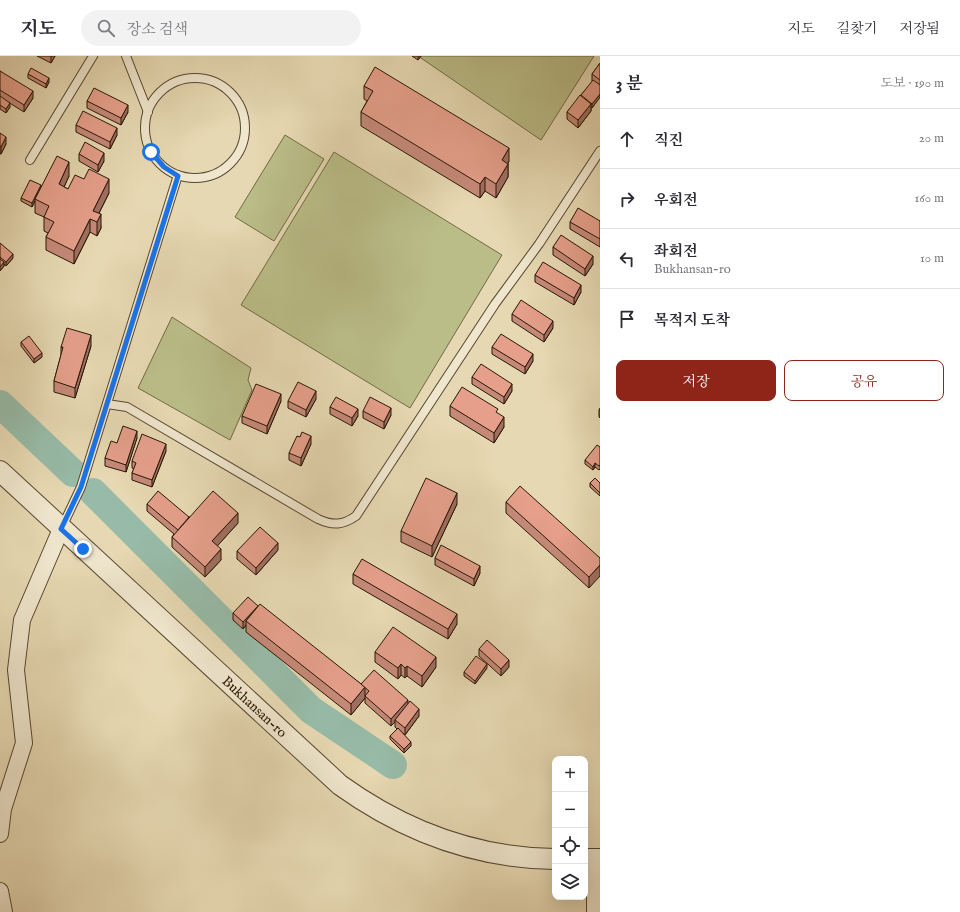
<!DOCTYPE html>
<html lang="ko">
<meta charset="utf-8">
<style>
:root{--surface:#fff;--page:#f2f2f3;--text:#2b2b33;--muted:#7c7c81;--line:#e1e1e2;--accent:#8f2418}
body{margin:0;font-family:"IM FELL English","Noto Serif KR",serif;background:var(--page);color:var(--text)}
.controls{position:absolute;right:12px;bottom:12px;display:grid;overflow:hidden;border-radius:8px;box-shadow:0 4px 16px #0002}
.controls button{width:36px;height:36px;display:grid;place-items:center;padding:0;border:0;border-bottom:1px solid var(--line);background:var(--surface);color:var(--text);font:20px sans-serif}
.stop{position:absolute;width:12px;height:12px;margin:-9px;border:3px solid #1a73e8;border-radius:50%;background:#fff}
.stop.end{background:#1a73e8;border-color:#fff;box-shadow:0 1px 4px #0008}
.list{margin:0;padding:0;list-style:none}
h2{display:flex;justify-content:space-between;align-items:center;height:52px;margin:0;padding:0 16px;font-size:17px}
h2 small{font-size:13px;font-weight:400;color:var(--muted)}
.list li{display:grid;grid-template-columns:26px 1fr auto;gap:12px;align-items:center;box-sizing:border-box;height:60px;padding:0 16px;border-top:1px solid var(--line)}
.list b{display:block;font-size:15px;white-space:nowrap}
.list p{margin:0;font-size:13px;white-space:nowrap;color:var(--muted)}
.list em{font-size:13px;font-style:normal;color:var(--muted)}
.actions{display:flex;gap:8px;padding:12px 16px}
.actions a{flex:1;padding:9px 0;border:1px solid var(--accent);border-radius:8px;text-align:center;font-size:14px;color:var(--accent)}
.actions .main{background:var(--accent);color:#fff}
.icon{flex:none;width:22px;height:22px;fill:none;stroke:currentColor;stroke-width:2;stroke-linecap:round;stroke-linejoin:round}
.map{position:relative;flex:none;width:600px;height:856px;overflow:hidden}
header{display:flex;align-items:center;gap:24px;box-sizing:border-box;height:56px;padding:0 20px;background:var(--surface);border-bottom:1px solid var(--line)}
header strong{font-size:19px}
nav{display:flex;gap:22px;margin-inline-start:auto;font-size:14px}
.search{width:280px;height:36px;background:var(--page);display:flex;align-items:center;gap:10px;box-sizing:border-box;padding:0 14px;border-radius:22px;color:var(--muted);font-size:15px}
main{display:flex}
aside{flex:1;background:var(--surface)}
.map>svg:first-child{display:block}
.park{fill:#babd88;stroke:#726a46}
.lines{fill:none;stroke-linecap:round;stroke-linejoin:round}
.river{stroke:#97bba8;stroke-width:28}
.service-casing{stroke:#584730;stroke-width:10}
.minor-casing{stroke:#584730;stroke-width:18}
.tertiary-casing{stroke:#584730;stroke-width:22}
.service{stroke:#efe6cd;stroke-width:8}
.minor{stroke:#efe6cd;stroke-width:16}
.tertiary{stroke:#efe6cd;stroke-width:20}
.wall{fill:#c58978;stroke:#291705}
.shaded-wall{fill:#a06f61;stroke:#291705}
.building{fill:#e59f8b;stroke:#291705}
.route{stroke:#1a73e8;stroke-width:5}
.labels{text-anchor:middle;stroke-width:3;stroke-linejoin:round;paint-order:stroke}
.street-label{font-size:14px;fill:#291705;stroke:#efe6cd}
</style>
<header>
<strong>지도</strong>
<div class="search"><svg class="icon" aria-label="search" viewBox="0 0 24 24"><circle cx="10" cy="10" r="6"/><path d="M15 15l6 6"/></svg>장소 검색</div>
<nav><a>지도</a><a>길찾기</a><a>저장됨</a></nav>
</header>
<main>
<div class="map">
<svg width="600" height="856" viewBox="0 0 600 856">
<rect width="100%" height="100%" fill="#e6d8b2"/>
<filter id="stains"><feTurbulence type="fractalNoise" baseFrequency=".005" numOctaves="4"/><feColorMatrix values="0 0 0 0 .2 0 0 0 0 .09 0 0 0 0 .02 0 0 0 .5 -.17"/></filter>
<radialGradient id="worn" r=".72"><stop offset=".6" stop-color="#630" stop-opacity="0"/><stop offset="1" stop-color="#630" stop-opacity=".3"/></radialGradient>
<!-- park -->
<g class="park">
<polygon points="418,0 594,0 541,84"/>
<polygon points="285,79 324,103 274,185 235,161"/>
<polygon points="334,96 502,199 410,352 241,249"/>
<polygon points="172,261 251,312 248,324 252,334 230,384 138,332"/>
</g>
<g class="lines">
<!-- river -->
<g class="river">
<polyline points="0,348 73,417"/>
<polyline points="93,436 311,654 393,709"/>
</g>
<!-- service casing -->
<g class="service-casing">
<g id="service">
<polyline points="126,0 148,56"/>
<circle cx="195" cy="72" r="50"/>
<polyline points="30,104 93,0"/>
<path d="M107,348l20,3 191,112c15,7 25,6 38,-3l139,-212 44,-60 61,-93"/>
<polyline points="62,471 81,431 178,119"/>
</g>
</g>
<!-- minor casing -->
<g class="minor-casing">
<g id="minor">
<polyline points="0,778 3,753 24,687 16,614 22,564 61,473"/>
<polyline points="0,835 4,856"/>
<polyline points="595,856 595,803"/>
</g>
</g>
<!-- tertiary casing -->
<g class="tertiary-casing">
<g id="tertiary">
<path id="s1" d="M0,415l340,314c64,46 135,73 215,74"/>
<polyline points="585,803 600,803"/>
</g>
</g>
<!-- service -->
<use href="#service" class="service"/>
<!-- minor -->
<use href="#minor" class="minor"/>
<!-- tertiary -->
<use href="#tertiary" class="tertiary"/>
</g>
<!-- wall -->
<g class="wall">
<polygon points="37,0 55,0 51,7"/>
<polygon points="412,0 421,0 418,4"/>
<polygon points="600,7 600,41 592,52 591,51 591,55 578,72 567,63 567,56 581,40 581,39 592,26 592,18"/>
<polygon points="0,15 33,42 24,56 8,46 10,51 6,57 0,53"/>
<polygon points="28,18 49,26 46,32 28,22"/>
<polygon points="364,30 509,105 508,108 508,121 496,142 485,135 480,142 361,70 361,56 367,45 364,43"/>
<polygon points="87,45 128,56 121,69 87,52"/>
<polygon points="76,69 117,79 110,93 76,76"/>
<polygon points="0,77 6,88 1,98 0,98"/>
<polygon points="79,98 104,105 98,116 79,105"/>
<polygon points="69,120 64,131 68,133 109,137 99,157 101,172 97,180 90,176 74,208 46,194 46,181 48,177 44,175 44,161 35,157 35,145 32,151 21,145 21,142 41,131"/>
<polygon points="600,165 600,191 570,173 570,166"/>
<polygon points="0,187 13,202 6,210 4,208 4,210 0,215"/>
<polygon points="553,191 593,208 585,220 553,199"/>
<polygon points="535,219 581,236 574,249 535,226"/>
<polygon points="512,258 553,272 544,286 512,265"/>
<polygon points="21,286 42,301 34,307 21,290"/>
<polygon points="91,290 75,342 54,336 54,325 61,299 61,291"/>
<polygon points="492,291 533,305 525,318 492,298"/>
<polygon points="472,321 512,335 504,348 472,328"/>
<polygon points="316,343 306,361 288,352 288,345"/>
<polygon points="281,345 267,378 242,367 242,360"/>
<polygon points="450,350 498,358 504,371 494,387 450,360"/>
<polygon points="330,351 358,360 352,370 330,358"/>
<polygon points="600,352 600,362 599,361 599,354"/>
<polygon points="363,355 391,359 384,373 363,362"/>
<polygon points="137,382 126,416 105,410 105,402 117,387"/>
<polygon points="311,388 301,410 289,404 289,397"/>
<polygon points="600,391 600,413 599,414 595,411 593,414 585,408 585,404"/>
<polygon points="166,395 152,431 132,424 132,417 134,413 132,412 132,405"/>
<polygon points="590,427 600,427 600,440 590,431"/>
<polygon points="506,446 600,502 589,532 506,457"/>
<polygon points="147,448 189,461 238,467 217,490 221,504 205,521 172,491 172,481 174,478 147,455"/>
<polygon points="457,448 432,501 401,486 401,475"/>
<polygon points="278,494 256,519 237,503 237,495"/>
<polygon points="435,502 480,517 474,530 435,509"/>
<polygon points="353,518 457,568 448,583 353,528"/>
<polygon points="258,550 361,628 408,647 419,660 405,679 401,676 411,690 404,697 390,683 390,680 397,673 395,671 395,666 391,670 365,647 365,642 351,659 246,576 246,569 243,573 233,564 233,557"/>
<polygon points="479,593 509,611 501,620 479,600"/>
<polygon points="375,596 436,611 422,631 407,620 405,622 401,619 398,623 375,606"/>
<polygon points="487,612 475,628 464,620 464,616"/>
</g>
<!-- shaded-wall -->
<g class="shaded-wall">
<polygon points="51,0 55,0 51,7"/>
<polygon points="418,0 421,0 418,4"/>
<polygon points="49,22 49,26 46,32 46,28"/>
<polygon points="33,35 33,42 24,56 24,49"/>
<polygon points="600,38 600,41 592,52 592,48"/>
<polygon points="10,47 10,51 6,57 6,53"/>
<polygon points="591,48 591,55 578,72 578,64"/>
<polygon points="128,49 128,56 121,69 121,62"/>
<polygon points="117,72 117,79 110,93 110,86"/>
<polygon points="6,81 6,88 1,98 1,91"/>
<polygon points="509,92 509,105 502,118 502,104"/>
<polygon points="104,97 104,105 98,116 98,109"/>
<polygon points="69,106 69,120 59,142 59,128"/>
<polygon points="508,108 508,121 496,142 496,128"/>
<polygon points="485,121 485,135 480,142 480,128"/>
<polygon points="109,123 109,137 95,165 93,155"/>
<polygon points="41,129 41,133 35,143 35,145 32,151 32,147"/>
<polygon points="101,158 101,172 97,180 97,166"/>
<polygon points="90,163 90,176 74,208 74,195"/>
<polygon points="13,198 13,202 6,210 6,206"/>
<polygon points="593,200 593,208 585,220 585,213"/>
<polygon points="4,206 4,210 0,215 0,211"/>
<polygon points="581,229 581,236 574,249 574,242"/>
<polygon points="553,265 553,272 544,286 544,279"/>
<polygon points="91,279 91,290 75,342 75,332"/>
<polygon points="42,297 42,301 34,307 34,303"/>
<polygon points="533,298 533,305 525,318 525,311"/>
<polygon points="512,328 512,335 504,348 504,341"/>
<polygon points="316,335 316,343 306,361 306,354"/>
<polygon points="281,338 281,345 267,378 267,370"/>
<polygon points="391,352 391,359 384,373 384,366"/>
<polygon points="358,353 358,360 352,370 352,362"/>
<polygon points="504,361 504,371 494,387 494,377"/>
<polygon points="137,375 137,382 126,416 126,409"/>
<polygon points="311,380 311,388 301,410 301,402"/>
<polygon points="166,388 166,395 152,431 152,424"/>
<polygon points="595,407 595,411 593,414 593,411"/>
<polygon points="457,437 457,448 432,501 432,490"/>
<polygon points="238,457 238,467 212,496 212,485"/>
<polygon points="278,487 278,494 256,519 256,512"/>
<polygon points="221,493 221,504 205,521 205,511"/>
<polygon points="600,509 600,520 589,532 589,521"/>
<polygon points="480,510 480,517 474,530 474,523"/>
<polygon points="258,550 246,565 246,569 243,573 243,566"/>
<polygon points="457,558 457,568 448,583 448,573"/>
<polygon points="436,601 436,611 422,631 422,620"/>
<polygon points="509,604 509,611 501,620 501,613"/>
<polygon points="401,608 401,619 398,623 398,612"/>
<polygon points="487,608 487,612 475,628 475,625"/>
<polygon points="407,610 407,620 405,622 405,612"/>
<polygon points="365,631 365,642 351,659 351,648"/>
<polygon points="408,644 408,651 395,664 395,666 391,670 391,663"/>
<polygon points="419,653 419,660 405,679 405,672"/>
<polygon points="411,686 411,690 404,697 404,693"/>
</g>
<!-- building -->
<g class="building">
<polygon points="600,7 600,24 592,18"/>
<polygon points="375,11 509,92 502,104 508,108 496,128 485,121 480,128 361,56 373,35 364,30"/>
<polygon points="31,12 49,22 46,28 28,18"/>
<polygon points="0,15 33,35 24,49 0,34"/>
<polygon points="593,24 600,29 600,38 592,48 581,39"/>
<polygon points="94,32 128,49 121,62 87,45"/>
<polygon points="580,39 591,48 578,64 567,56"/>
<polygon points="0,40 10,47 6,53 0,49"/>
<polygon points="83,55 117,72 110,86 76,69"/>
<polygon points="0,77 6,81 1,91 0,90"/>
<polygon points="85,86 104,97 98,109 79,98"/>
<polygon points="57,100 69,106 59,128 68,133 75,119 84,123 89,113 109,123 93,155 101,158 97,166 90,163 74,195 46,181 54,166 44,161 49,150 35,143"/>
<polygon points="30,124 41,129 32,147 21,142"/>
<polygon points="578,152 600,165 600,183 570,166"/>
<polygon points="561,179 593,200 585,213 553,191"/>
<polygon points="0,187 13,198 6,206 0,201"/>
<polygon points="0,203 4,206 0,211"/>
<polygon points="543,206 581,229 574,242 535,219"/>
<polygon points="521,244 553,265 544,279 512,258"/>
<polygon points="67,272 91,279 75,332 54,325 63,291 61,291"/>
<polygon points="501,278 533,298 525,311 492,291"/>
<polygon points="29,280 42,297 34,303 21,286"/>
<polygon points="481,308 512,328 504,341 472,321"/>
<polygon points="298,326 316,335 306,354 288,345"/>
<polygon points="256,328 281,338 267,370 242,360"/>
<polygon points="462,331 498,353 496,356 504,361 494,377 450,350"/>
<polygon points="336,341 358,353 352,362 330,351"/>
<polygon points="370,341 391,352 384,366 363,355"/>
<polygon points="123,370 137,375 126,409 105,402 111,385 117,387"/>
<polygon points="302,376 311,380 301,402 289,397 297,380 300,381"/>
<polygon points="142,378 166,388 152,424 132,417 136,407 132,405"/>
<polygon points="597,389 600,391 600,409 599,410 595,407 593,411 585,404"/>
<polygon points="426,422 457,437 432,490 401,475"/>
<polygon points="595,422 600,427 600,437 590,427"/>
<polygon points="520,430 600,502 600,509 589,521 506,446"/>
<polygon points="158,435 189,461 178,474 147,448"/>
<polygon points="213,435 238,457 212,485 221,493 205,511 172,481"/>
<polygon points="260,471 278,487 256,512 237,495"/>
<polygon points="441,489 480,510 474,523 435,502"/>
<polygon points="362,503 457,558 448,573 353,518"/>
<polygon points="248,541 258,550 243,566 233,557"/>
<polygon points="260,548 365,631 351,648 246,565"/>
<polygon points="393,571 436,601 422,620 407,610 405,612 401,608 398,612 375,596"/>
<polygon points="487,584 509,604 501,613 479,593"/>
<polygon points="476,600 487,608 475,625 464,616"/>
<polygon points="374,614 408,644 391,663 365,640 369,635 361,628"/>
<polygon points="410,645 419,653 405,672 395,664"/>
<polygon points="398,672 411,686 404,693 390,680"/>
</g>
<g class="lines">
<!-- route -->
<polyline class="route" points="83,493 61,473 81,431 178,120 164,111 151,96"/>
</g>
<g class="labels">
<!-- street labels -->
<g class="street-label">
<text dy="5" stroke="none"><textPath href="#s1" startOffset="347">Bukhansan-ro</textPath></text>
</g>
</g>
<rect width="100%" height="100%" filter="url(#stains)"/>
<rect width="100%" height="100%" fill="url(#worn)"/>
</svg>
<div class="controls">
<button>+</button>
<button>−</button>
<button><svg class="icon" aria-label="locate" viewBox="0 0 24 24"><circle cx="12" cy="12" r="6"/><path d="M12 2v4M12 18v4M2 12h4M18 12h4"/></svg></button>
<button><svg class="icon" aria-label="layers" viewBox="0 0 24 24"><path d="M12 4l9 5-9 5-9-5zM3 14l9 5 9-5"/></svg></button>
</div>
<div class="stop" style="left:151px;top:96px"></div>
<div class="stop end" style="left:83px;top:493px"></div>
</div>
<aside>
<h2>3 분<small>도보 · 190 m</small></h2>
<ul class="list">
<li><svg class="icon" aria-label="ahead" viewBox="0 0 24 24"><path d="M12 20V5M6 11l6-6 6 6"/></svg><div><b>직진</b></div><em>20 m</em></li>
<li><svg class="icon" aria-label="right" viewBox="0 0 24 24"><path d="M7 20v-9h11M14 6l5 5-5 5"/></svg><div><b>우회전</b></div><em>160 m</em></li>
<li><svg class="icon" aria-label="left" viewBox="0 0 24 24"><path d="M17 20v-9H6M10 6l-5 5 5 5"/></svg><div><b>좌회전</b><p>Bukhansan-ro</p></div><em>10 m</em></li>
<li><svg class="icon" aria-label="arrive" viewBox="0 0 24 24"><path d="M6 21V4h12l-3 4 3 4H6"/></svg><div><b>목적지 도착</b></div></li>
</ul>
<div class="actions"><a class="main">저장</a><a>공유</a></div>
</aside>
</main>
